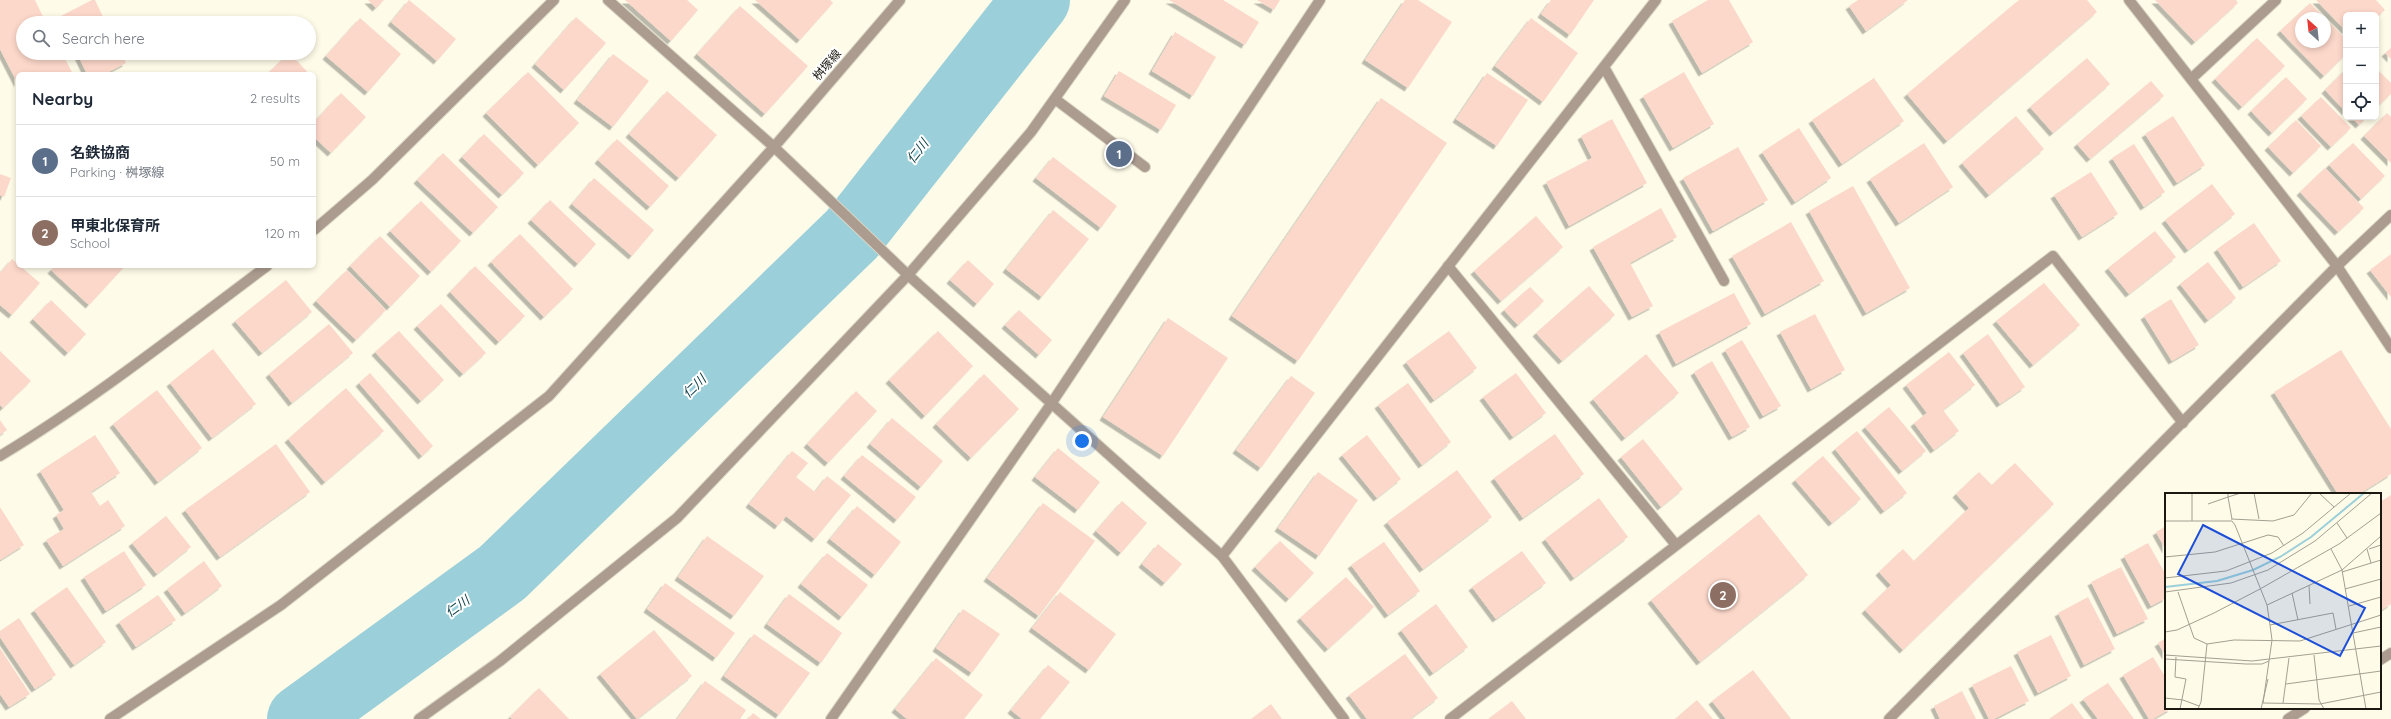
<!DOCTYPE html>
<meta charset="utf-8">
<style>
:root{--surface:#fff;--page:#f6f6f7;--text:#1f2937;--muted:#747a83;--line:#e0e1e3;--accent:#317883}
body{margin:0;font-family:Quicksand,"Noto Sans JP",sans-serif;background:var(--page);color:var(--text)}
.controls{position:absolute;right:12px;top:12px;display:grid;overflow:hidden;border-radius:6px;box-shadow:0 2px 6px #0003}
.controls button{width:36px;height:36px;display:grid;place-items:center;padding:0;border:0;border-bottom:1px solid var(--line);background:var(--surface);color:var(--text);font:20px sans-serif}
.compass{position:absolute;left:2295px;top:12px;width:36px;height:36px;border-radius:50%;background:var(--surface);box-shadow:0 2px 6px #0003;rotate:333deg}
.you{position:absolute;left:1082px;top:441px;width:14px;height:14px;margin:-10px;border:3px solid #fff;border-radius:50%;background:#1a73e8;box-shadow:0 0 0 6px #1a73e833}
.badge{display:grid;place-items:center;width:26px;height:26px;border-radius:50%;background:var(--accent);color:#fff;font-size:13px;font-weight:700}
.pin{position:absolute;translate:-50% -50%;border:2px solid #fff;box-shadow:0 1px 4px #0006}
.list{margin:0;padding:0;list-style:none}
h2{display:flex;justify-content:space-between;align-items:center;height:52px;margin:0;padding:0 16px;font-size:17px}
h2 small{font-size:13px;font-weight:400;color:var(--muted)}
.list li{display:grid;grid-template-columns:26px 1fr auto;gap:12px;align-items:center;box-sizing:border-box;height:72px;padding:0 16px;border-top:1px solid var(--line)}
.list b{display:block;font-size:15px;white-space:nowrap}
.list p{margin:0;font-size:13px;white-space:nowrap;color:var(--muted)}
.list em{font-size:13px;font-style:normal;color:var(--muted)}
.icon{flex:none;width:22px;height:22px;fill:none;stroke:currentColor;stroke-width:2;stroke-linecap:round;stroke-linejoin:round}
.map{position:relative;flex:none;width:2391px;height:719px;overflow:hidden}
.search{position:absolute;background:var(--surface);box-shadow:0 2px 6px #0003;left:16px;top:16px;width:300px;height:44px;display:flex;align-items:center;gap:10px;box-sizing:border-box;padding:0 14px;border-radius:22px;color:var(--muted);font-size:15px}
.panel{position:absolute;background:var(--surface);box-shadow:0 2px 6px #0003;left:16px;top:72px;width:300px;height:196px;border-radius:6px}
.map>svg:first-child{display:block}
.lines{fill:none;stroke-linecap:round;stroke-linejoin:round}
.river{stroke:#9bcfda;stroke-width:68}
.building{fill:#fcd8ca;filter:url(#shadow)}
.service-casing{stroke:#dad7c5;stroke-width:12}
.minor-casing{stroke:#dad7c5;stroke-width:12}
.tertiary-casing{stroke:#dad7c5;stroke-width:12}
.service{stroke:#ac9c90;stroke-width:10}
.minor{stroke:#ac9c90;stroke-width:10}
.tertiary{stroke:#ac9c90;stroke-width:10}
.labels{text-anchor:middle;stroke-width:4;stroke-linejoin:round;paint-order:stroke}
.street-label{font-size:12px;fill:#1a1810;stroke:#fff}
.water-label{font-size:13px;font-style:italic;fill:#114049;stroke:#fff}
.inset-river{fill:none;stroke:#9bcfda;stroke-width:2}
.inset-road{fill:none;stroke:#a3a092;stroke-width:1}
.view{fill:#1d4ed8;fill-opacity:0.15;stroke:#1d4ed8;stroke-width:2}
.inset-edge{fill:none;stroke:#1a1810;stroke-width:2}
</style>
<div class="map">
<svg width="2391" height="719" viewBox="0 0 2391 719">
<defs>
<filter id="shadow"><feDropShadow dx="-3.5" dy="3.5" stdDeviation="0" flood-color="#0004"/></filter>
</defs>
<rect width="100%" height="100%" fill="#fefbe8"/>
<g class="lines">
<!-- river -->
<polyline class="river" points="301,719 502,573 852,234 1036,0"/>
</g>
<!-- building -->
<g class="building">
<polygon points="0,0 35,0 46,23 23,23 23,53 62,53 73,74 18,74 18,84 0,49"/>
<polygon points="92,0 95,0 106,23 62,23 59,17"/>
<polygon points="368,0 384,0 376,8"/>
<polygon points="409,0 456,39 437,61 391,22"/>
<polygon points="625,0 687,0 698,10 671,41"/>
<polygon points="755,0 830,0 833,3 800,40"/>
<polygon points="1169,0 1223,0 1259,22 1245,45"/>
<polygon points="1257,0 1280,0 1274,10"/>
<polygon points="1405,0 1418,0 1452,22 1408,88 1365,60"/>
<polygon points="1551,0 1594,0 1570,35 1541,14"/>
<polygon points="1708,0 1729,0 1753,42 1702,73 1672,21"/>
<polygon points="1858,0 1908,0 1866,31 1849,6"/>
<polygon points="2019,0 2087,0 2097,12 1947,141 1907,94"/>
<polygon points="2155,0 2236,0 2238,3 2195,42"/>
<polygon points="2316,0 2376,0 2385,10 2376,18 2376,15 2346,15 2346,31"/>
<polygon points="2310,3 2325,18 2301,18 2301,42 2325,42 2325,18 2346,39 2346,54 2324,76 2280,31"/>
<polygon points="740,6 808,66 765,114 697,54"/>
<polygon points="576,17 606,43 564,90 535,64"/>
<polygon points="360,18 401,54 368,92 326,56"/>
<polygon points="1531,18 1578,53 1543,102 1495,66"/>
<polygon points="1175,32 1216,57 1193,96 1152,71"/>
<polygon points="2257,38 2285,66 2242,107 2215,79"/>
<polygon points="2391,48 2391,59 2385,53"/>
<polygon points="77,53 121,53 126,63 105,74 87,74"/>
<polygon points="290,53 309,74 267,74 289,53"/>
<polygon points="613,54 649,81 613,127 577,100"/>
<polygon points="2087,58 2110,84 2053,133 2030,107"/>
<polygon points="2376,68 2391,83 2391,94 2376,108"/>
<polygon points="2346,69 2346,112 2325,90"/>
<polygon points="1119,71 1176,105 1161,130 1104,96"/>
<polygon points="528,72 579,123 538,165 486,113"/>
<polygon points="1684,72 1714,124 1673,148 1643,96"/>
<polygon points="1487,73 1528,100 1497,146 1456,119"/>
<polygon points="2286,77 2307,99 2272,133 2251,111"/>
<polygon points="1874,78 1904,121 1842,164 1812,120"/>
<polygon points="2151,81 2164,96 2090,159 2077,144"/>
<polygon points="667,91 717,135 679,178 629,134"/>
<polygon points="341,93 366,117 331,153 314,137 314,122"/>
<polygon points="2321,97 2351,128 2331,147 2301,116"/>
<polygon points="1381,98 1447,143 1298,361 1232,316"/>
<polygon points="2387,113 2391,117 2391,163 2364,136"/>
<polygon points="2016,116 2044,149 1989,195 1962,163"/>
<polygon points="2173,116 2205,165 2177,183 2145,134"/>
<polygon points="2351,117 2367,117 2359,125"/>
<polygon points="1612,119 1647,183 1569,226 1546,182 1592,158 1581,136"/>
<polygon points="2296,120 2321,146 2293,173 2268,147"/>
<polygon points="1799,128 1831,178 1795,202 1762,152"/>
<polygon points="484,134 524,173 502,195 462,157"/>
<polygon points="617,139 669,186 650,207 598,160"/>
<polygon points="1924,143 1953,187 1899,223 1870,179"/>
<polygon points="2353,143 2385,176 2361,199 2329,165"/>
<polygon points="2134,144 2165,192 2144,207 2112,158"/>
<polygon points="1738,147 1768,200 1713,231 1683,178"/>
<polygon points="443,153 498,207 473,233 417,180"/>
<polygon points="1053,157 1117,206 1101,228 1036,178"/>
<polygon points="2325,168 2364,208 2338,232 2300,192"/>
<polygon points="2091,172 2118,214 2082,237 2054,195"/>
<polygon points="0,174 11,178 4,197 0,195"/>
<polygon points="594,178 654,230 632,256 572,204"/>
<polygon points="2212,184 2235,214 2188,250 2165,220"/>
<polygon points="1853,186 1910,288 1866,313 1809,211"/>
<polygon points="550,200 596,244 578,264 531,220"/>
<polygon points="421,201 461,241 431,272 390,231"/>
<polygon points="1661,208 1677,237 1630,263 1653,306 1632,317 1593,247"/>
<polygon points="1053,210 1089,239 1042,297 1006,269"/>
<polygon points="1536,216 1563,247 1501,301 1474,271"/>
<polygon points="1791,222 1824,281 1765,314 1732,256"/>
<polygon points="2254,223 2281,261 2243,287 2217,249"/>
<polygon points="2155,231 2176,257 2129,294 2108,268"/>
<polygon points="520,234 573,289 544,317 491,262"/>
<polygon points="380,236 420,276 390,307 350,266"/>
<polygon points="2391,254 2391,297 2370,270"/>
<polygon points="12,259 40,283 12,315 0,305 0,273"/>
<polygon points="968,260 994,284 977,304 950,280"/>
<polygon points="2208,262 2236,298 2208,320 2180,284"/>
<polygon points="55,266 125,266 89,305 51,270"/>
<polygon points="475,266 525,316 499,342 450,292"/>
<polygon points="347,270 386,310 356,340 316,301"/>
<polygon points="286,280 312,312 262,353 235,321"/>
<polygon points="2044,283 2080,325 2033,365 1996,321"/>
<polygon points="1589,286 1615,315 1562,361 1536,333"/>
<polygon points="1530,287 1544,301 1518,325 1504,310"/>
<polygon points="1734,293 1751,324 1676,364 1659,332"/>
<polygon points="2171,299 2199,345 2172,361 2144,316"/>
<polygon points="51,300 86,334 68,353 33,319"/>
<polygon points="441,304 486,353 463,374 417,326"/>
<polygon points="1019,310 1052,340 1039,355 1005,325"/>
<polygon points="1815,314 1845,370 1811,389 1780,332"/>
<polygon points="1168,318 1228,358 1163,456 1103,417"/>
<polygon points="329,324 353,353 292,403 269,374"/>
<polygon points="399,331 444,380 421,401 375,352"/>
<polygon points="938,331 973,366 925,416 889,380"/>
<polygon points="1449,331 1477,368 1434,400 1406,362"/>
<polygon points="1988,334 2025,387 2000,404 1963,353"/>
<polygon points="1742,340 1781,406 1763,416 1725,350"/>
<polygon points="213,349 256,404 212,438 170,383"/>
<polygon points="2341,350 2391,429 2391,474 2359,494 2338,494 2274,392"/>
<polygon points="0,351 31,381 3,408 0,405"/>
<polygon points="1949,352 1975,385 1943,410 1959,431 1934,450 1914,423 1927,413 1906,385"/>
<polygon points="1646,354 1679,393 1625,438 1593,399"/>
<polygon points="1712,361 1750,427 1732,437 1694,372"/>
<polygon points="370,373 433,446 422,456 359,383"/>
<polygon points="1516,373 1546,413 1513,437 1483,397"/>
<polygon points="984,374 1019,409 971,458 936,424"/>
<polygon points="1291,376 1315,393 1261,468 1236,450"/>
<polygon points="1408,383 1451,442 1422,465 1378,405"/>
<polygon points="346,388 384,431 325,482 288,439"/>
<polygon points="157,390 202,448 158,482 113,424"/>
<polygon points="856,391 877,411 828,463 807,444"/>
<polygon points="1889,407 1926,451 1902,471 1865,427"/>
<polygon points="892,418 943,461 921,487 870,444"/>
<polygon points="0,420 7,430 0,435"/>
<polygon points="1857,431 1907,493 1884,511 1835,449"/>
<polygon points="1555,434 1584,474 1523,518 1494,478"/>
<polygon points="95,435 120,473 91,492 100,506 108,500 125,526 63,566 46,540 64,529 56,515 64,510 40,471"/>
<polygon points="1367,435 1401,479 1377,498 1342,455"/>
<polygon points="1643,439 1683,489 1661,507 1621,457"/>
<polygon points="276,444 310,492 220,557 185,510"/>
<polygon points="1058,448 1100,482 1078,510 1035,477"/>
<polygon points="792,451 808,463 796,477 815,492 827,476 851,495 815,539 786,516 778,526 749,504"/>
<polygon points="862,455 916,497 897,520 844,476"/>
<polygon points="1823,456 1861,499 1832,523 1795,480"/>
<polygon points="2015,463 2054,504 1903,650 1865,610 1891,585 1879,572 1903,549 1914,561 1969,508 1956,494 1979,472 1992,485"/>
<polygon points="1457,470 1492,517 1423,569 1387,522"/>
<polygon points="1318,472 1358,500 1319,556 1278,528"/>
<polygon points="2391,495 2391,604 2380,611 2380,502"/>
<polygon points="1599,498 1628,537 1574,578 1545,539"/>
<polygon points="1122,501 1147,523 1121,553 1096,531"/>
<polygon points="1043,503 1095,541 1039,616 987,578"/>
<polygon points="857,506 901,542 875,575 830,539"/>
<polygon points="0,507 24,545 0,560"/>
<polygon points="1759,514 1808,575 1700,662 1651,600"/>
<polygon points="166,516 191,547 157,574 132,543"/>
<polygon points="2166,526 2166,550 2156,532"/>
<polygon points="707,536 764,576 734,616 678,577"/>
<polygon points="1280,541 1314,573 1289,599 1255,567"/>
<polygon points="1384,542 1420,591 1388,615 1351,565"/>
<polygon points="2148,543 2166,575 2166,598 2151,606 2124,556"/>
<polygon points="1158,544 1182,564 1165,583 1142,564"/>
<polygon points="124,551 146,585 106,611 84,577"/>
<polygon points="1522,551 1546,583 1496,619 1472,587"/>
<polygon points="827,553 868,585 842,617 801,584"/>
<polygon points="204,561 222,586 185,613 167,589"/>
<polygon points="2121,567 2148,619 2117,634 2091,582"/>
<polygon points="1346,577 1374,607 1328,649 1300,618"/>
<polygon points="665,583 735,633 716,658 647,609"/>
<polygon points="67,587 106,642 74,665 34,610"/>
<polygon points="1060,592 1116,634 1089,670 1032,628"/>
<polygon points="789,594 842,633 821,663 767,624"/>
<polygon points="158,595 176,620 136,647 119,622"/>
<polygon points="2088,597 2115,649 2084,665 2058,613"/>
<polygon points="1436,604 1468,647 1433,673 1401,630"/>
<polygon points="963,609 1000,634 972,673 936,648"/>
<polygon points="19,618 56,675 35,689 0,637 0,631"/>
<polygon points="654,630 692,676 637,719 600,674"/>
<polygon points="754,634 810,673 779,715 724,676"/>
<polygon points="2051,635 2071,676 2038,693 2017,652"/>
<polygon points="2166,638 2166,656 2158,643"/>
<polygon points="0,648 30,694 9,707 0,694"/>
<polygon points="1405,654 1438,698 1410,719 1367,719 1349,695"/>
<polygon points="2153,657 2166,678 2166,708 2172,708 2153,719 2149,719 2123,675"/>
<polygon points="936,658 983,695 964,719 907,719 895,709"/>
<polygon points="1048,665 1070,682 1040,719 1022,719 1011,710"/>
<polygon points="2011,666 2029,701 1994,719 1989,719 1972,685"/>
<polygon points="1753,670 1791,719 1726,719 1712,701"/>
<polygon points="705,681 746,710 740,719 677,719"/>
<polygon points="2108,683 2134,719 2098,719 2083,699"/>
<polygon points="539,688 569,719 512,719 510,717"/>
<polygon points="1962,691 1976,719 1940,719 1934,706"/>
<polygon points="1697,700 1713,719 1675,719"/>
<polygon points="1512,701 1526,719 1488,719"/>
<polygon points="2072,703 2084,719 2049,719"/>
<polygon points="1271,704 1282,719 1251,719"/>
<polygon points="753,713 761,719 748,719"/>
</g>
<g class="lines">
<!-- service casing -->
<g class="service-casing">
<polyline id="service" points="1055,99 1145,167"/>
</g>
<!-- minor casing -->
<g class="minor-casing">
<g id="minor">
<polyline points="608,0 774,147 908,275 1222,556 1344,719"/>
<polyline points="2129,0 2337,266 2391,348"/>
<polyline points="1604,67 1724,281"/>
<polyline points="2191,79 2276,0"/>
<polyline points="314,230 372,180 554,0"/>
<polyline points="1448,266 1676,545"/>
<path d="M0,456c93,-56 180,-125 267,-190"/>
<polyline points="1222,556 1656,0"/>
<polyline points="110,719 281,605 549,396 774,147 900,0"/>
<polyline points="419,719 500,661 677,518 908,275 1031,132 1125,0"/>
<polyline points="831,719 1051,404 1320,0"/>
<polyline points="1450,719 2053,256 2183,423"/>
<polyline points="1889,719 2337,266 2391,215"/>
</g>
</g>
<!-- tertiary casing -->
<g class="tertiary-casing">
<g id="tertiary">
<polyline points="2380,660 2391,653"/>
<polyline points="2288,719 2305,708"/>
</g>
</g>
<!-- service -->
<use href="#service" class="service"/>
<!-- minor -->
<use href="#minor" class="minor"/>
<!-- tertiary -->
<use href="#tertiary" class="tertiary"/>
</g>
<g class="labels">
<!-- street labels -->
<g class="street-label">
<text transform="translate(827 65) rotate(-50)" y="4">桝塚線</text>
</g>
<!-- water labels -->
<g class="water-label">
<text transform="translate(917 151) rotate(-52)" y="5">仁川</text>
<text transform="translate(694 386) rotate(-44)" y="5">仁川</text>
<text transform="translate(457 606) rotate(-36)" y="5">仁川</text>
</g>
</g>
<!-- overview -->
<g transform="translate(2165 493)">
<rect width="216" height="216" fill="#fefbe8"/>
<path class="inset-river" d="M0,94l52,-6 36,-11 27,-13 31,-20 53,-44"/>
<path class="inset-road" d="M27,0v28M89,0l5,26M154,0l15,14M43,11l20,-7v-4M66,26l42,2 21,-6 18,-22M67,26l-4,-22 13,-4M0,28h67l3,4 32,80 3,20 2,15 -9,63M172,30l10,15M166,56l11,21 24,139M202,56l4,14M204,56l12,-4M0,64l50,-5 53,-17 10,2 6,9M177,79l39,-12M0,85l61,-7 46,-18 31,-20 48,-40M144,92l1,19M180,96l36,-10M0,99l66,-9 37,-13 47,-29 57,-48M13,99l16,46 13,6 27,-4 66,1 81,-26M127,100l6,27M102,112l75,-35 39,-34M184,113l32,-9M105,132l63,-12 3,16M0,139l12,-2 37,-17 46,-24 79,-45 42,-31M188,140l28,-6M0,162l87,6 129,-15M149,162l5,45 5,9M11,164l-1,20 11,2 -6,30M0,166l81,5h16l7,-3M121,191l95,-13M0,205l18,2 16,6M98,210l57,1 61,-12M118,210l6,-45M33,216l3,-7 6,-58M96,216l7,-30"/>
<path class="view" d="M38,32l162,83 -25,48 -162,-82z"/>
<rect width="216" height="216" class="inset-edge"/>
</g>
</svg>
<div class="controls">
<button>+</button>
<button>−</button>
<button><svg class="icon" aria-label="locate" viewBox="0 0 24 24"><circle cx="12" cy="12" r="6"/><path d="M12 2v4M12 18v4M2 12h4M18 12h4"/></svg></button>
</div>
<svg class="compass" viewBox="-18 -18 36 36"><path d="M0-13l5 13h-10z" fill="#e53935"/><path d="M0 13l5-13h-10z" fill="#747a83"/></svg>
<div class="you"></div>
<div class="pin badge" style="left:1119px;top:154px;background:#5c6f8a">1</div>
<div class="pin badge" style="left:1723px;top:595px;background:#8d6e63">2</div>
<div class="search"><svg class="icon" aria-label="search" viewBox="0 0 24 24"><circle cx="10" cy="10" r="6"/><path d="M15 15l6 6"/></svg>Search here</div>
<section class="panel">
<h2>Nearby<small>2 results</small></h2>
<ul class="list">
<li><span class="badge" style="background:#5c6f8a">1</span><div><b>名鉄協商</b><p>Parking · 桝塚線</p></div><em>50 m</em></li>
<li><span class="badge" style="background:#8d6e63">2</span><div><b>甲東北保育所</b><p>School</p></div><em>120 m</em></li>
</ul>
</section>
</div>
